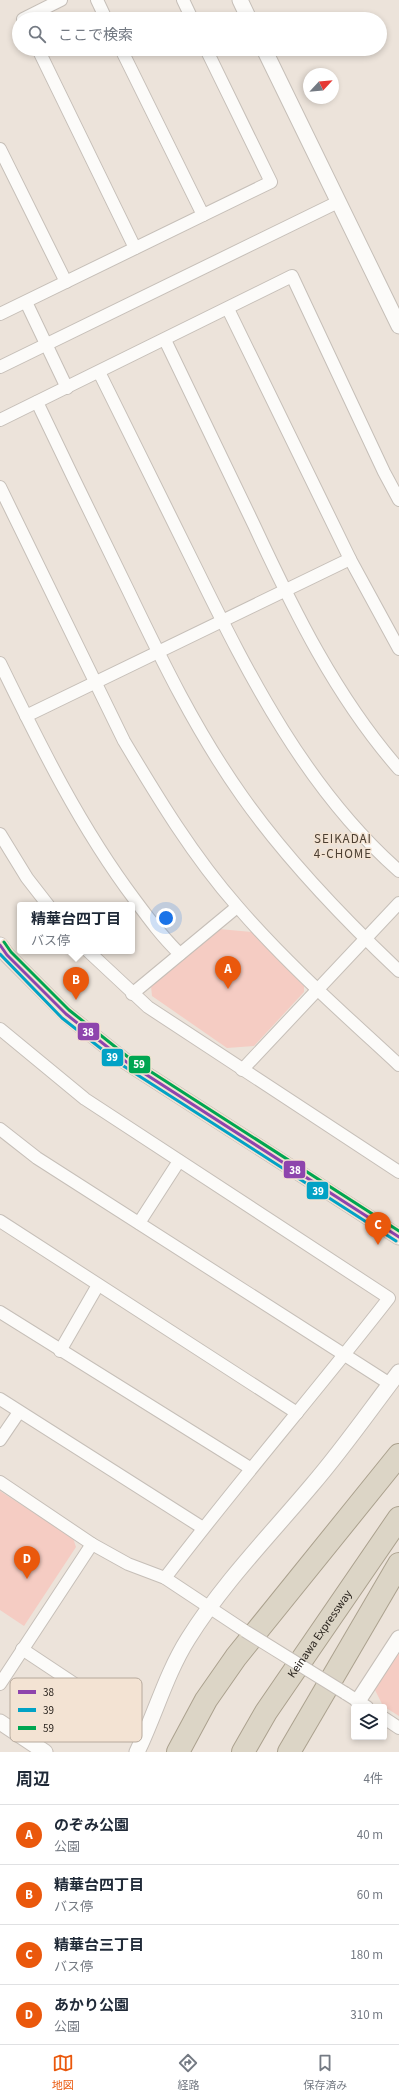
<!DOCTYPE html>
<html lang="ja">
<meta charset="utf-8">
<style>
:root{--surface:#fff;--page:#f6f6f7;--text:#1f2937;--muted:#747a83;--line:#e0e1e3;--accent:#ea580c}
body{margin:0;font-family:"Source Sans 3","Noto Sans JP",sans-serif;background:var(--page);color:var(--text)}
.controls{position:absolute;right:12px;bottom:12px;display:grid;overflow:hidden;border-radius:4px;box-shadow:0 2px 6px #0003}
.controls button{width:36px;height:36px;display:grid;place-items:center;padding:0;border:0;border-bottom:1px solid var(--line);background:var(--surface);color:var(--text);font:20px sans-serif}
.compass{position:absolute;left:303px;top:68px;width:36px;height:36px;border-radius:50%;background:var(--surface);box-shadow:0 2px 6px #0003;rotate:64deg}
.you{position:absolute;left:166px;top:918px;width:14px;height:14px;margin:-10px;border:3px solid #fff;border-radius:50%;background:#1a73e8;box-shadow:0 0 0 6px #1a73e833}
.badge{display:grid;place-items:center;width:26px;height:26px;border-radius:50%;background:var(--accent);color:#fff;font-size:13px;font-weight:700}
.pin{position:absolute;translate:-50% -33px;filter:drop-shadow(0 1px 2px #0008)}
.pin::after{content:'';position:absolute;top:21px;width:14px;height:12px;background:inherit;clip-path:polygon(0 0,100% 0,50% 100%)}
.popup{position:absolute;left:17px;top:902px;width:118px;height:52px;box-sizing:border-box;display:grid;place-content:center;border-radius:4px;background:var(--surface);filter:drop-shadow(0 1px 3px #0005);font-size:13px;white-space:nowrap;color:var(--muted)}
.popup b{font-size:15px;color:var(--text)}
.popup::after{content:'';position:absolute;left:50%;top:100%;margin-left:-8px;border:8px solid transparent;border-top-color:var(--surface)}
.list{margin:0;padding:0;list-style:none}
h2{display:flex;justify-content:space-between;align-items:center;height:52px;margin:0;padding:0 16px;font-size:17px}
h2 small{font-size:13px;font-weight:400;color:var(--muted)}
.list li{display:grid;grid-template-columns:26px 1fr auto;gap:12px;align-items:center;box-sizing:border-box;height:60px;padding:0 16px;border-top:1px solid var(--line)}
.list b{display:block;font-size:15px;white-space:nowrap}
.list p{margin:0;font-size:13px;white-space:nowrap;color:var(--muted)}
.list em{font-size:13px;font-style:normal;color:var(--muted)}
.icon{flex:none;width:22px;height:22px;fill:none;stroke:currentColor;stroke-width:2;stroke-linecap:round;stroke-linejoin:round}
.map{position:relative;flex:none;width:399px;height:1752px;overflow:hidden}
.search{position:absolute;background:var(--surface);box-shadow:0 2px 6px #0003;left:12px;right:12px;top:12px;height:44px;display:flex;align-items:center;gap:10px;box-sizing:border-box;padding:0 14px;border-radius:22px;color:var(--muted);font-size:15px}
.sheet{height:292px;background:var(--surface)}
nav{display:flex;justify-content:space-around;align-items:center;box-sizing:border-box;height:56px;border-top:1px solid var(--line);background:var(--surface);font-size:11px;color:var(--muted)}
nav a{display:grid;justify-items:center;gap:2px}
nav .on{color:var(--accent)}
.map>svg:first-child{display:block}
.green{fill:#f5ccc3}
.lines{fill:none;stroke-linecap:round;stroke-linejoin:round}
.minor-casing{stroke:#c6bfb8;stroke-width:14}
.tertiary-casing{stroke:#c6bfb8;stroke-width:17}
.motorway-casing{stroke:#aba18e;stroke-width:24}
.minor{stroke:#fcfbf9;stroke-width:12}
.tertiary{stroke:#fcfbf9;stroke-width:15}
.motorway{stroke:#dcd5c6;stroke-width:22}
.minor-bridge-casing{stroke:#c6bfb8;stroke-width:14;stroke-linecap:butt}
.minor-bridge{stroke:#fcfbf9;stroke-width:12}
.bus-1-casing{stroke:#f3e3d3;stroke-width:6}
.bus-2-casing{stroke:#f3e3d3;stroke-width:6}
.bus-3-casing{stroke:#f3e3d3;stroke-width:6}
.bus-1{stroke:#8e44ad;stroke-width:3}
.bus-2{stroke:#02a2c5;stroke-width:3}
.bus-3{stroke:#00a651;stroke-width:3}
.labels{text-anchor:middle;stroke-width:3;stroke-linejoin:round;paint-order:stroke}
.street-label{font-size:12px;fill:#29231d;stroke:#f3e3d3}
.neighbourhood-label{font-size:13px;letter-spacing:1px;fill:#4d4033;stroke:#f3e3d3}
.key{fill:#f3e3d3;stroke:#b6a99c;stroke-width:1}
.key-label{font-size:11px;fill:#29231d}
.line-badge{stroke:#f3e3d3;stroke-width:1.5}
.badge-label{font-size:11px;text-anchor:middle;font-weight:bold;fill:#fff}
</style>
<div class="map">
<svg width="399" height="1752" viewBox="0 0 399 1752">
<rect width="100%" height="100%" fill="#ece3da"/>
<!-- green -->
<g class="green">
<polygon points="219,929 252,932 304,986 304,992 254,1046 227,1048 152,996 151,986"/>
<polygon points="0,1491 73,1538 76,1547 24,1626 0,1610"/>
<polygon points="399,1650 399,1716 383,1706 374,1688"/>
</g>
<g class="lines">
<!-- minor casing -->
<g class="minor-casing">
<g id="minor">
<polyline points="97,0 106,19"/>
<polyline points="183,0 192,19"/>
<polyline points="23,19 61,0"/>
<polyline points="38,49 135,248"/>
<polyline points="121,49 203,215"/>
<polyline points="0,149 66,282"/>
<polyline points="26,302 67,388"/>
<polyline points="228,309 350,559 399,649"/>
<polyline points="0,314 271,182 206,49"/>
<path d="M165,340c30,62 59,123 89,185 40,86 82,172 145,244"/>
<polyline points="0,367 338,202"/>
<path d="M99,372c32,66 65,132 98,198 53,108 110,220 202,301"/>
<path d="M37,402c30,63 60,125 91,188 34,71 68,141 114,206 45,64 100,121 157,175"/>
<polyline points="0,420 292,276 384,472 399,500"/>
<path d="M0,487l124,254c34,57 69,115 113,165 49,57 107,108 162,159"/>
<path d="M0,663c40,82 80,164 135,237 14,19 28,38 45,54"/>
<polyline points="26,716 350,559"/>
<polyline points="0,834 27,878 48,905"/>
<polyline points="88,951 148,1007 399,1172"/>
<polyline points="132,994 237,907"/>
<path d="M0,1029l85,70 304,199c-73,94 -151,184 -224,280"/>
<polyline points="242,1070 399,903"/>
<polyline points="0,1129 37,1158 390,1384"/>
<polyline points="0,1221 297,1413"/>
<polyline points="139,1223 179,1161"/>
<polyline points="0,1312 250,1468"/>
<polyline points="60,1351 98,1285"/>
<polyline points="0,1399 203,1528"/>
<polyline points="0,1440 19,1412"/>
<polyline points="0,1482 92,1544 128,1564 165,1578 245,1631"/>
<polyline points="22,1649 147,1732"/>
<polyline points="0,1684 92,1544"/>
<polyline points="345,1693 367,1707"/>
<polyline points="384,1718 399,1728"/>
</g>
</g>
<!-- tertiary casing -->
<g class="tertiary-casing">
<g id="tertiary">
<polyline points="240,0 249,19"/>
<polyline points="264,49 399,326"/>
<polyline points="0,945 7,955 66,1014 125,1061 399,1237"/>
<polyline points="358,1701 399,1638"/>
<polyline points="0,1722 45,1752"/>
<path d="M137,1752c18,-37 29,-78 51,-113 35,-56 82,-104 124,-154 31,-36 58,-75 87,-113"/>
</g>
</g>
<!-- motorway casing -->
<g class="motorway-casing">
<g id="motorway">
<polyline points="178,1752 206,1700 236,1657 399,1455"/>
<path id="s1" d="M243,1752l23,-40 133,-194"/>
<polyline points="289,1752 399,1564"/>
</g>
</g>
<!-- minor -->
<use href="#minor" class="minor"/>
<!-- tertiary -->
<use href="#tertiary" class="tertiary"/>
<!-- motorway -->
<use href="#motorway" class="motorway"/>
<!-- minor-bridge casing -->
<g class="minor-bridge-casing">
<polyline id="minor-bridge" points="245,1631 345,1693"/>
</g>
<!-- minor-bridge -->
<use href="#minor-bridge" class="minor-bridge"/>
<!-- bus-1 casing -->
<g class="bus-1-casing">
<polyline id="bus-1" points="0,945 7,955 66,1014 125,1061 399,1237"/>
</g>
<!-- bus-2 casing -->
<g class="bus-2-casing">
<polyline id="bus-2" points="0,954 62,1018 122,1065 396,1241"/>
</g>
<!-- bus-3 casing -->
<g class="bus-3-casing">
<polyline id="bus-3" points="4,942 11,952 69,1010 128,1057 399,1231"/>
</g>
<!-- bus-1 -->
<use href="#bus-1" class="bus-1"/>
<!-- bus-2 -->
<use href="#bus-2" class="bus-2"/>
<!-- bus-3 -->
<use href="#bus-3" class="bus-3"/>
</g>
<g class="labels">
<!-- street labels -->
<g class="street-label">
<text dy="4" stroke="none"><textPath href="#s1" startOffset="141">Keinawa Expressway</textPath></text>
</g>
<!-- neighbourhood labels -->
<g class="neighbourhood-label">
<text x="343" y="843">SEIKADAI<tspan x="343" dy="15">4-CHOME</tspan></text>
</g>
</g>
<!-- legend -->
<rect x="10" y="1678" width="132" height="64" rx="6" class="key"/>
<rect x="18" y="1690" width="18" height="4" fill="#8e44ad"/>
<rect x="18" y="1708" width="18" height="4" fill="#02a2c5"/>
<rect x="18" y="1726" width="18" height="4" fill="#00a651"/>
<g class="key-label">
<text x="43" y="1696">38</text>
<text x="43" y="1714">39</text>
<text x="43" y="1732">59</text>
</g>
<g class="line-badge">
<rect x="77" y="1022" width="23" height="19" rx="4" fill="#8e44ad"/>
<rect x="101" y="1048" width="23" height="19" rx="4" fill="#02a2c5"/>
<rect x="128" y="1055" width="23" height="19" rx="4" fill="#00a651"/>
<rect x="283" y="1160" width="23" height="19" rx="4" fill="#8e44ad"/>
<rect x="306" y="1181" width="23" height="19" rx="4" fill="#02a2c5"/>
</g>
<g class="badge-label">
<text x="88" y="1036">38</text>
<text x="112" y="1061">39</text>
<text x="139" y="1068">59</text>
<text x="295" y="1174">38</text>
<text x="318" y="1195">39</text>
</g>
</svg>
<div class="controls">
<button><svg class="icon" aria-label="layers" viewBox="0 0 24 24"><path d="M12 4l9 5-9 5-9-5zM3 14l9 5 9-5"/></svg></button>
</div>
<svg class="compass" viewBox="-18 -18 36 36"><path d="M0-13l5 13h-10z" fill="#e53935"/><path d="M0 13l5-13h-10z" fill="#747a83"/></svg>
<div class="you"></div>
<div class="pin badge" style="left:228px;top:989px">A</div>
<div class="pin badge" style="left:76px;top:1000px">B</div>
<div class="popup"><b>精華台四丁目</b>バス停</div>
<div class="pin badge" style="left:378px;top:1245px">C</div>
<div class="pin badge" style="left:27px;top:1579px">D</div>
<div class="search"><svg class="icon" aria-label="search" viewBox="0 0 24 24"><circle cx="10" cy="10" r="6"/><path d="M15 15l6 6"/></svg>ここで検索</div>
</div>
<section class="sheet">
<h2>周辺<small>4件</small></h2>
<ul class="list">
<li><span class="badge">A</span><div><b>のぞみ公園</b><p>公園</p></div><em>40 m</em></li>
<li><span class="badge">B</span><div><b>精華台四丁目</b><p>バス停</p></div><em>60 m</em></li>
<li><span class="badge">C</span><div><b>精華台三丁目</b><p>バス停</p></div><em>180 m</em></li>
<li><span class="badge">D</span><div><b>あかり公園</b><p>公園</p></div><em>310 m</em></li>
</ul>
</section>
<nav>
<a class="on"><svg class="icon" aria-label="map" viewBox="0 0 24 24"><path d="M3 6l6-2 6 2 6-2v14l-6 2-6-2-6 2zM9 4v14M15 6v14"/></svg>地図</a>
<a><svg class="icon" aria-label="directions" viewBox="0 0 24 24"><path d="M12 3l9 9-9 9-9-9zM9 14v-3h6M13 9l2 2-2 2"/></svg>経路</a>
<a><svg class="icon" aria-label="saved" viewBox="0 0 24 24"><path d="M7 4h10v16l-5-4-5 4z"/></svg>保存済み</a>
</nav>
